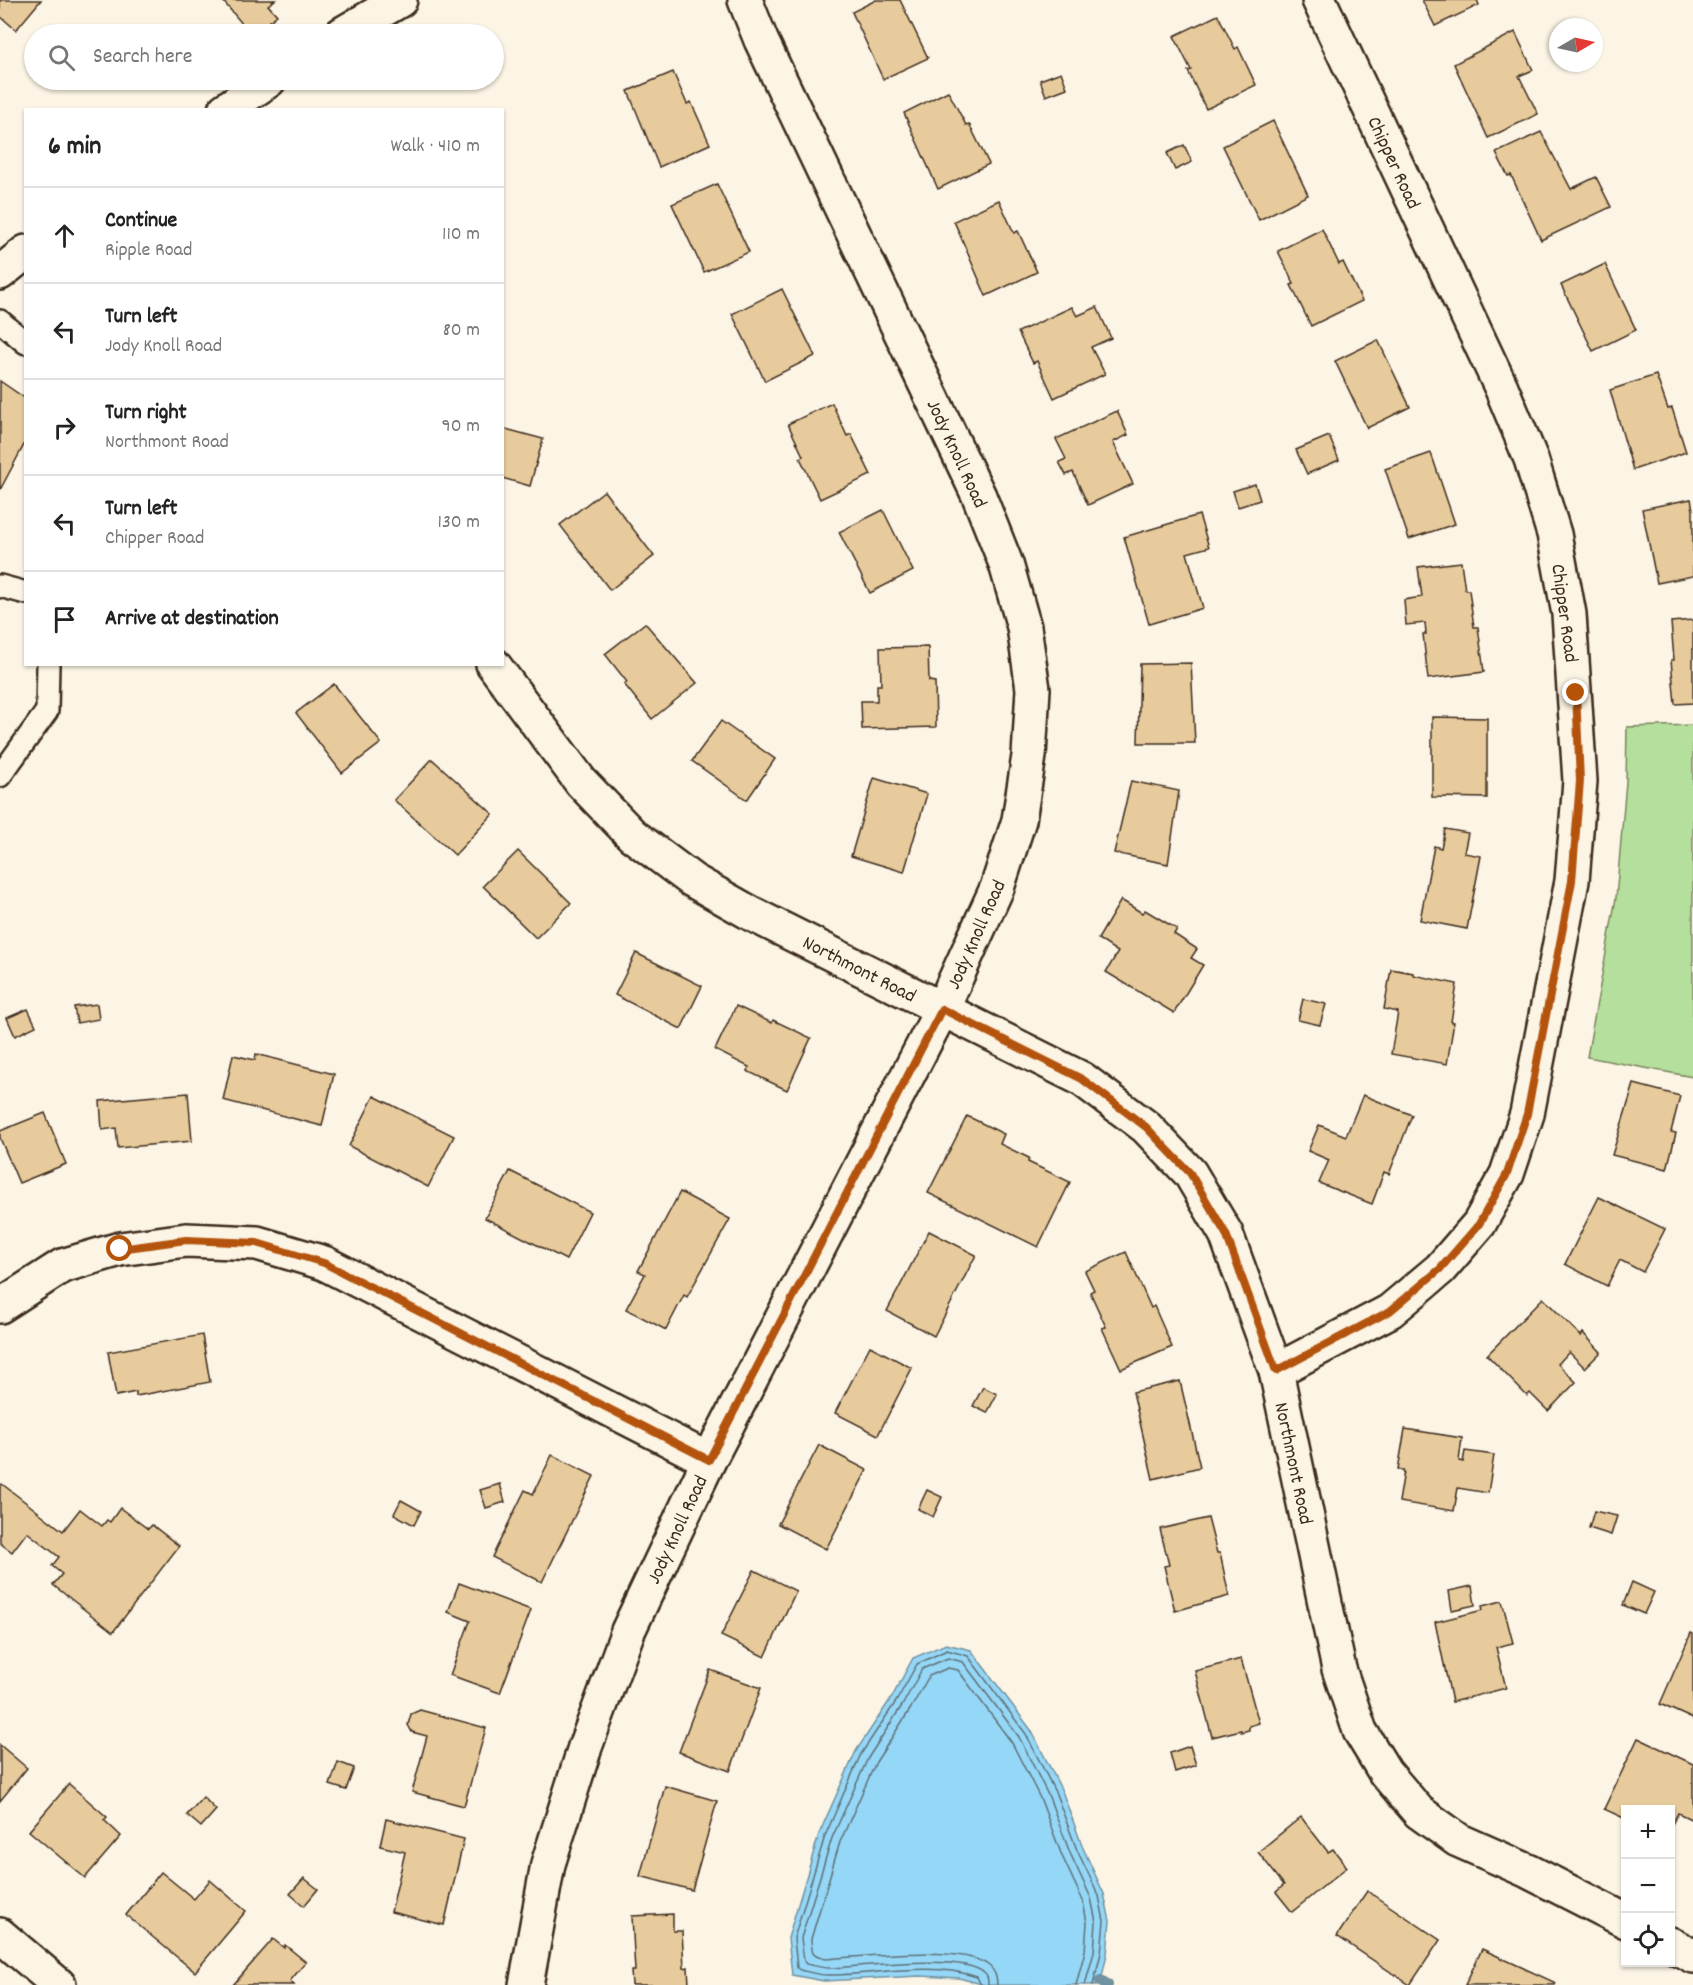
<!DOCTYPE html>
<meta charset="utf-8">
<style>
:root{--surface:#fff;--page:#f6f6f6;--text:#222;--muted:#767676;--line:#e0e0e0}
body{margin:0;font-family:Dekko,sans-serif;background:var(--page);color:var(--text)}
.controls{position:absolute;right:18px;bottom:18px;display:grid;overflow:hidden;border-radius:0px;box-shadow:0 2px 4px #0004}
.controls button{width:54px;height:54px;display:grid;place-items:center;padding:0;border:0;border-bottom:2px solid var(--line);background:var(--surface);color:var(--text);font:30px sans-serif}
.compass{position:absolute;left:1549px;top:18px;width:54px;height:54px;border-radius:50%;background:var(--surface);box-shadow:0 2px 4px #0004;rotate:81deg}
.stop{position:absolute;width:18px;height:18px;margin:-14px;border:4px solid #b45309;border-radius:50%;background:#fff}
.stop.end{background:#b45309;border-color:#fff;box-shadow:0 2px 6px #0008}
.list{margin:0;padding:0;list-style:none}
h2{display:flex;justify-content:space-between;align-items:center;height:78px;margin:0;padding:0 24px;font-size:26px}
h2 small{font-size:20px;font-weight:400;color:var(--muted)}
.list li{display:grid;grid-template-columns:39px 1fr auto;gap:18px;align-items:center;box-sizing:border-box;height:96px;padding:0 24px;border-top:2px solid var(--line)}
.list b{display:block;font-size:22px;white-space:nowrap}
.list p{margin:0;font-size:20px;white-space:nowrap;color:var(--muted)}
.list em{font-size:20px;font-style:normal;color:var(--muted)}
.icon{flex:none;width:33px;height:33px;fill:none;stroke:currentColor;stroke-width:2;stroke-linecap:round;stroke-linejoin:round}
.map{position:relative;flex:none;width:1693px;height:1985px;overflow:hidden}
.search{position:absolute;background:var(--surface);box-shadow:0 2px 4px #0004;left:24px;top:24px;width:480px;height:66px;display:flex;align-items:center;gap:15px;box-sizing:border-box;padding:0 21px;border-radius:33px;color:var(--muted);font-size:22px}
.panel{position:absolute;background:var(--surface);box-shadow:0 2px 4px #0004;left:24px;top:108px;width:480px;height:558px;border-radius:0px}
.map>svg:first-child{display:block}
.green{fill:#b5df9c;stroke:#78845d;stroke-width:1.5}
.water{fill:#95d7f7;stroke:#7192a0;stroke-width:1.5}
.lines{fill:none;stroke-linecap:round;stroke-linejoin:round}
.shore{stroke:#5f6f75;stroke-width:1.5}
.stream{stroke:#7192a0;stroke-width:12}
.building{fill:#e8cb9c;stroke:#3b2a1e;stroke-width:1.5}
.service-casing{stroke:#3b2a1e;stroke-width:26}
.minor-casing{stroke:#3b2a1e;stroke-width:38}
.primary-casing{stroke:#3b2a1e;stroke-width:38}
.service{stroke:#fcf5e5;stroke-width:21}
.minor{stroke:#fcf5e5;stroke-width:33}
.primary{stroke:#fcf5e5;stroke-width:33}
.route{stroke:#b45309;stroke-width:8}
.labels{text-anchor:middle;stroke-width:4.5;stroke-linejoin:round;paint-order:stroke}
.street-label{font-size:20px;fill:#3b2a1e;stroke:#fcf5e5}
</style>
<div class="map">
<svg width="1693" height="1985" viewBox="0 0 1693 1985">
<rect width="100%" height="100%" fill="#fcf5e5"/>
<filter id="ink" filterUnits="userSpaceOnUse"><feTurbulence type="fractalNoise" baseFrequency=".0167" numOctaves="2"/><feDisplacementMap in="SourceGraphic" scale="12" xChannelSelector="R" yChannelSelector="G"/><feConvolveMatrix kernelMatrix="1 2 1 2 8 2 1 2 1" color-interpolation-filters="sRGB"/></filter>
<g filter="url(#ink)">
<!-- green -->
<polygon class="green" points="1693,725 1693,1077 1587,1057 1616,898 1626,782 1627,727"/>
<!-- water -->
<polygon class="water" points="946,1644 971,1650 1031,1730 1062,1791 1083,1848 1104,1894 1110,1921 1107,1954 1101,1981 1096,1985 985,1985 959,1978 920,1976 824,1981 792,1975 788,1938 819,1834 856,1751 892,1697 913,1658"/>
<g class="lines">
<!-- shore -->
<g class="shore">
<path d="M981,1985l-4,-8c-48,-16 -100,-2 -150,-2 -9,0 -18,-3 -27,-5l-3,-2 -3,-30 31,-102 36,-82 36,-54 20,-36 30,-14 21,6 58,78 30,60 21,56 22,46 5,25 -3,32 -8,32"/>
<path d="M988,1985c0,-5 0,-9 -4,-12 -21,-20 -125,-6 -155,-5 -8,0 -15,-3 -23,-4l-2,-3 -3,-23 31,-100 36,-80 35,-54 19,-35 26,-11 15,4 56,75 30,60 21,56 21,45 5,24 -2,30 -9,33"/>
<path d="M997,1985c0,-8 -2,-15 -9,-20 -27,-21 -127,-8 -162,-6 -15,-3 -14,-5 -15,-20l29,-97 36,-80 35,-54 18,-32 19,-8 10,2 54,73 29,57 21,56 21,45 4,22 -2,28 -9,34"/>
</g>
<!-- stream -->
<polyline class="stream" points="1101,1981 1107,1985"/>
</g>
<!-- building -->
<g class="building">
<polygon points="0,0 41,0 16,30 0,16"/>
<polygon points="222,0 275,0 268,5 277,15 255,34 246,24 244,26"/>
<polygon points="876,0 900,0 928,58 883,79 852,12"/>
<polygon points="1422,0 1477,0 1479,5 1435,26"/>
<polygon points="1218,15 1235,49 1238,47 1256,85 1206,109 1188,71 1191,70 1174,36"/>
<polygon points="1515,32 1533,70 1519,76 1538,114 1488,138 1454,64"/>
<polygon points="673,72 687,104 691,102 710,144 659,167 628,91"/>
<polygon points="1061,72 1067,88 1046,96 1040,80"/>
<polygon points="948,91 966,125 969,124 989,164 938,189 904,113"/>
<polygon points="1273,121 1308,195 1259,220 1223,146"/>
<polygon points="1541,132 1571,189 1596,177 1611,207 1541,240 1511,175 1508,176 1496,153"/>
<polygon points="1184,145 1192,162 1175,170 1167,153"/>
<polygon points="717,184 749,252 704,272 672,204"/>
<polygon points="999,200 1014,233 1018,231 1037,272 986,296 954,221"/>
<polygon points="1322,229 1339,264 1343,262 1362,301 1311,326 1291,285 1294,284 1278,251"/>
<polygon points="1605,264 1636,330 1593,351 1561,285"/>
<polygon points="782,289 815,356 765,381 732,314"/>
<polygon points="1072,307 1077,316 1097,307 1111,338 1091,347 1105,374 1054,398 1037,361 1033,363 1018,332"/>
<polygon points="1378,340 1410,407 1367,428 1335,361"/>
<polygon points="1656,375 1668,409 1672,408 1686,452 1633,470 1610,390"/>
<polygon points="0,381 26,399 26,441 0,490"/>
<polygon points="832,403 847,436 851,434 871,475 820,499 800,458 803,456 788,424"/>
<polygon points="1117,411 1128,435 1113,442 1133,484 1088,505 1073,472 1066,475 1059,462 1066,459 1056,439"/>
<polygon points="502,428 543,439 530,486 502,478"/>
<polygon points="1329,436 1339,460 1307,474 1296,450"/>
<polygon points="1431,453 1455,524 1409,539 1385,469"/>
<polygon points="1255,484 1260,500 1238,507 1233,491"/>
<polygon points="604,491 654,556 610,590 560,525"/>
<polygon points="1691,499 1693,510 1693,576 1657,583 1642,509"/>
<polygon points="883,510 913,571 870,593 839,532"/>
<polygon points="1199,515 1209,547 1187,553 1203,608 1149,624 1124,537"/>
<polygon points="1461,562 1465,590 1469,590 1474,627 1478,627 1484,672 1428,679 1423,634 1426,634 1425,623 1406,625 1404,600 1422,597 1418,567"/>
<polygon points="1693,620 1693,703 1675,704 1671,660 1674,660 1671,622"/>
<polygon points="645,623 697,683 652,719 624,684 627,682 605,654"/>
<polygon points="928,647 929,681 935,682 936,727 862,729 861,701 877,701 877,685 881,685 880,648"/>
<polygon points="1191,663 1195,743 1138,743 1140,664"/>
<polygon points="334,684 381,743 342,773 296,713"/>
<polygon points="1432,717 1487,718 1487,798 1432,797"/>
<polygon points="721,721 775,759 747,800 692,761"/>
<polygon points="432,759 493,814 455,855 394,800"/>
<polygon points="874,778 927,794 904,872 851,856"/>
<polygon points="1131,781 1179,791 1168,864 1114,853"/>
<polygon points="1445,829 1468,833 1464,853 1481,856 1467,929 1420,920 1434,846 1441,848"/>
<polygon points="518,851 571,903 536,938 483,886"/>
<polygon points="1121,900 1142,913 1145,910 1177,929 1174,934 1197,949 1191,958 1203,965 1174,1013 1106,972 1118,952 1098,939"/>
<polygon points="636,953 702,986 681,1029 615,995"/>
<polygon points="1391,969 1413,973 1413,975 1457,984 1451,1022 1454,1022 1447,1064 1391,1054 1398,1012 1384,1009"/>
<polygon points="1303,999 1326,1004 1320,1025 1298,1020"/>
<polygon points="97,1004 99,1019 77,1023 74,1007"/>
<polygon points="736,1006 772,1023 773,1020 811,1038 787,1090 747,1071 749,1067 715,1050"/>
<polygon points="28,1009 36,1026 15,1036 7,1018"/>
<polygon points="256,1054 334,1074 322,1126 223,1100 233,1055 255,1060"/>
<polygon points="1634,1084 1680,1096 1671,1132 1676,1133 1667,1169 1612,1155"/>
<polygon points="188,1093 192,1141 118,1148 116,1128 102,1130 100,1101"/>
<polygon points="1363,1095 1412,1115 1389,1174 1384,1172 1372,1204 1319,1183 1329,1160 1308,1151 1319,1125 1346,1136"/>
<polygon points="374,1096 454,1136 428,1187 349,1146"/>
<polygon points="45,1113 66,1164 19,1183 0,1138 0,1131"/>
<polygon points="967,1116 1004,1134 1000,1144 1029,1158 1028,1162 1070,1182 1038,1247 928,1193"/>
<polygon points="510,1171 590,1212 566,1260 485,1218"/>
<polygon points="680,1192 730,1219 687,1297 684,1295 666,1330 626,1309 645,1274 638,1271"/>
<polygon points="1599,1197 1665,1229 1643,1272 1620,1260 1607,1286 1565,1264"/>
<polygon points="929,1231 976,1255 934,1336 887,1311"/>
<polygon points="1126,1252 1151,1308 1154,1306 1172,1347 1121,1369 1102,1328 1106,1327 1090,1292 1094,1290 1085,1271"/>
<polygon points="1543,1298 1581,1336 1583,1333 1601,1352 1585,1368 1569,1352 1558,1364 1576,1382 1548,1411 1530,1393 1527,1396 1487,1355"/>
<polygon points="202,1335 210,1382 136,1396 136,1392 116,1396 108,1352"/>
<polygon points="870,1346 912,1368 878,1435 835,1413"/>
<polygon points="1180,1381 1200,1467 1153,1479 1133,1392"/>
<polygon points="983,1387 997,1394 987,1413 973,1406"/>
<polygon points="1405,1429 1462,1438 1459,1461 1463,1462 1465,1451 1494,1455 1488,1493 1458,1488 1454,1511 1399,1502 1404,1471 1398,1470"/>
<polygon points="819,1445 867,1470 826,1549 778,1524"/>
<polygon points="552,1455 594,1476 542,1582 492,1557 525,1490 533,1494"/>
<polygon points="2,1484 63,1531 80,1509 102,1526 107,1520 110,1522 120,1508 148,1529 152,1525 179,1546 113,1632 53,1585 62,1574 52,1566 59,1557 27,1532 12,1552 0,1543 0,1486"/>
<polygon points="500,1484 505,1502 486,1508 480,1490"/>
<polygon points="927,1490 942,1497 933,1517 918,1509"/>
<polygon points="401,1500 421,1511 414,1525 394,1514"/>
<polygon points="1594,1511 1617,1516 1611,1535 1589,1528"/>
<polygon points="1208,1518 1217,1553 1220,1553 1229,1596 1175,1611 1164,1566 1169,1565 1160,1529"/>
<polygon points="754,1570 796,1591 765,1657 721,1636"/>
<polygon points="1632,1582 1654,1592 1644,1614 1623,1605"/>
<polygon points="459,1583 531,1610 500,1693 450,1675 470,1621 448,1612"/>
<polygon points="1472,1586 1475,1605 1452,1610 1449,1591"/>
<polygon points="1502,1601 1513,1643 1496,1647 1506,1688 1452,1702 1435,1622 1483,1610 1482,1606"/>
<polygon points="1691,1633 1693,1634 1693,1719 1660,1704"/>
<polygon points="1241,1659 1259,1723 1249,1726 1249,1730 1241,1732 1241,1730 1212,1737 1195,1671"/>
<polygon points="710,1670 761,1688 730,1771 679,1752"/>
<polygon points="420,1710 486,1728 464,1806 412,1792 427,1736 412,1732 408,1725 411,1714"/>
<polygon points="1638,1738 1693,1764 1693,1820 1678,1813 1670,1828 1670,1810 1626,1810 1626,1819 1604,1809"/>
<polygon points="0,1745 27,1768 0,1801"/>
<polygon points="1190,1746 1196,1765 1175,1772 1170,1753"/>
<polygon points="338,1762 354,1768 346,1790 330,1785"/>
<polygon points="69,1784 107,1817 104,1820 121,1836 85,1878 29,1831"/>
<polygon points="665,1786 717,1801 692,1890 640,1876"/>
<polygon points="203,1797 216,1810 201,1827 187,1815"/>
<polygon points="1301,1817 1328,1852 1333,1849 1347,1867 1292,1912 1276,1892 1284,1885 1258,1852"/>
<polygon points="386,1819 464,1839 444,1925 391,1912 405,1852 380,1846"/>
<polygon points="161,1872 194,1899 210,1880 246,1911 195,1972 126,1915"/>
<polygon points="304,1878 318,1889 304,1906 290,1894"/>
<polygon points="1367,1891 1440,1940 1410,1985 1337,1936"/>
<polygon points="673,1914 673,1931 682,1931 684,1968 688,1967 689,1985 632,1985 631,1971 635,1971 632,1916"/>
<polygon points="273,1939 284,1948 285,1945 306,1962 290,1981 294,1985 233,1985"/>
<polygon points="1482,1949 1556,1983 1555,1985 1465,1985"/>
</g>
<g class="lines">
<!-- service casing -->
<g class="service-casing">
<g id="service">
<polyline points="0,321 26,343"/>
<polyline points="0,586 26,593"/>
<polyline points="0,776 47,711 48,664"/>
</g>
</g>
<!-- minor casing -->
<g class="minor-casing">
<g id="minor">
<polyline points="493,664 581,782 632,835 692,880 752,914 1082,1079 1146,1127 1190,1173 1226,1234 1276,1371 1339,1669 1360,1731 1385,1772 1419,1812 1458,1840 1528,1871 1626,1921"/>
<polyline points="0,1306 62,1266 120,1249 186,1240 257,1243 324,1263 709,1460"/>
<polyline points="1276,1371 1390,1311 1440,1269 1479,1224 1507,1174 1527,1114 1572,881 1580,781 1569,614 1554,534 1531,459 1501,387 1319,0"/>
<polyline points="0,1935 59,1985"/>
<polyline points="1670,1944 1693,1956"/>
<polyline points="526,1985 548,1864 585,1747 628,1631 709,1460 942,1009 997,888 1019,820 1029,756 1033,689 1024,627 1006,564 979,496 761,40 745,0"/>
</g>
</g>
<!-- primary casing -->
<g class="primary-casing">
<g id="primary">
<polyline points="342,34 400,0"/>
<polyline points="225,110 269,80"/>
<polyline points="0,273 26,252"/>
</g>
</g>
<!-- service -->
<use href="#service" class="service"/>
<!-- minor -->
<use href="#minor" class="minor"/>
<!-- primary -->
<use href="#primary" class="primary"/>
</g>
</g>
<g class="lines" filter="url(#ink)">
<!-- route -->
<polyline class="route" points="120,1249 186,1240 257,1243 324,1263 709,1460 942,1009 1082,1079 1146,1127 1190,1173 1226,1234 1276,1371 1390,1311 1440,1269 1479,1224 1507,1174 1527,1114 1572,881 1580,781 1576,693"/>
</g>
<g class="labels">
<!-- street labels -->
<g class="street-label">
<text transform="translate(1395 162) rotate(65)" y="7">Chipper Road</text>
<text transform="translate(958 453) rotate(65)" y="7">Jody Knoll Road</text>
<text transform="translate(1566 613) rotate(82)" y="7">Chipper Road</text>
<text transform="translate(975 934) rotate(-66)" y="7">Jody Knoll Road</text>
<text transform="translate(860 968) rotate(27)" y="7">Northmont Road</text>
<text transform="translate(1295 1463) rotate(78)" y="7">Northmont Road</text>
<text transform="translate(676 1529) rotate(-65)" y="7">Jody Knoll Road</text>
</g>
</g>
</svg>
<div class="controls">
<button>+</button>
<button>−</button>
<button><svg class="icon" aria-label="locate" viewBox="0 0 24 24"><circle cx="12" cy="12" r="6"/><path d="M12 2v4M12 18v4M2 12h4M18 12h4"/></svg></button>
</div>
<svg class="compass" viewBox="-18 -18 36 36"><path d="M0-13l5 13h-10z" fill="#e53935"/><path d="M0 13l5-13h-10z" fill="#767676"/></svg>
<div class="stop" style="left:120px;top:1249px"></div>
<div class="stop end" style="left:1576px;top:693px"></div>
<div class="search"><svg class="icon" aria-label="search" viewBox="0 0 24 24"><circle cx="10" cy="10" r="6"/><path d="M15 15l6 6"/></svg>Search here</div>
<section class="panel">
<h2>6 min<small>Walk · 410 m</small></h2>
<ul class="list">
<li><svg class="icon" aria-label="ahead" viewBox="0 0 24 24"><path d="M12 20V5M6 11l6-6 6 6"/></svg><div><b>Continue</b><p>Ripple Road</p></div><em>110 m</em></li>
<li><svg class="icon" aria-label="left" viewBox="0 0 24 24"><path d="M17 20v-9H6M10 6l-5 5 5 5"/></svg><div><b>Turn left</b><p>Jody Knoll Road</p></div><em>80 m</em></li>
<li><svg class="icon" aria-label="right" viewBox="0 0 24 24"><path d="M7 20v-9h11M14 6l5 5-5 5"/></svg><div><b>Turn right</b><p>Northmont Road</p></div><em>90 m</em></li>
<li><svg class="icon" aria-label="left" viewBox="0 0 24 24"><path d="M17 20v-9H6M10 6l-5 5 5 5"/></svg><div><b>Turn left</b><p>Chipper Road</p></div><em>130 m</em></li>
<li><svg class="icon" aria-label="arrive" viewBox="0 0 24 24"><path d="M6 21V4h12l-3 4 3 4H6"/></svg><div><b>Arrive at destination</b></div></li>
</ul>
</section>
</div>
